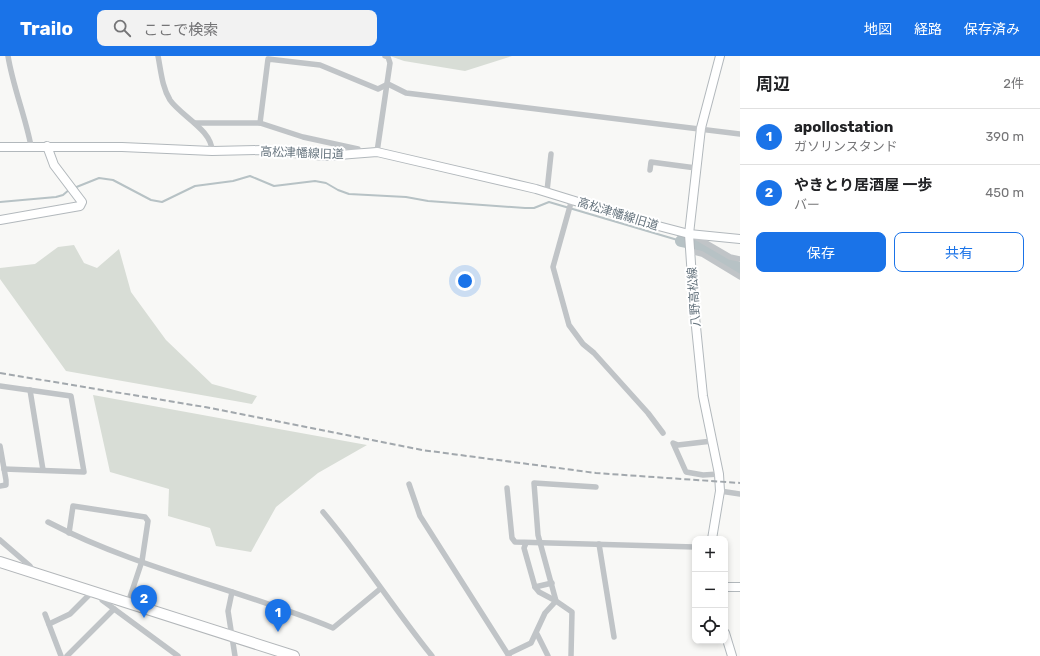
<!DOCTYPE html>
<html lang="ja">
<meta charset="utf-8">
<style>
:root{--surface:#fff;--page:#f2f2f2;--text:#202124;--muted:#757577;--line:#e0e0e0;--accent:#1a73e8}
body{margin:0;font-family:Rubik,"Noto Sans JP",sans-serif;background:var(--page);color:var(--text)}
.controls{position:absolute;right:12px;bottom:12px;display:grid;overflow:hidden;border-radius:8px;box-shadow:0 2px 6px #0003}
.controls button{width:36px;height:36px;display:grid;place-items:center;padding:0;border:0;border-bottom:1px solid var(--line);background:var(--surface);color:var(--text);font:20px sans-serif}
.you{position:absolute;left:465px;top:225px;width:14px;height:14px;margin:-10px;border:3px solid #fff;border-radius:50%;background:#1a73e8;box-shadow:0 0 0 6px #1a73e833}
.badge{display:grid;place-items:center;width:26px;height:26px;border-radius:50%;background:var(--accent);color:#fff;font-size:13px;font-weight:700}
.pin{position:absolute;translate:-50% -33px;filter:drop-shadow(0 1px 2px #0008)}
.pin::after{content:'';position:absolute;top:21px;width:14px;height:12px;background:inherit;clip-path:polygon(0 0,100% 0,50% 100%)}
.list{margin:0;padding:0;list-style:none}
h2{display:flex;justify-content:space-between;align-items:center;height:52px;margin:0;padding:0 16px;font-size:17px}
h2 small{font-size:13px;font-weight:400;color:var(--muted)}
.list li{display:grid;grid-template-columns:26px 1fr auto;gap:12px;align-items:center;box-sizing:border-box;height:56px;padding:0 16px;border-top:1px solid var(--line)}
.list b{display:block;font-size:15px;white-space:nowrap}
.list p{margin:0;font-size:13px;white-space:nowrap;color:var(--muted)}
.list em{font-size:13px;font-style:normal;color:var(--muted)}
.actions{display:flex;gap:8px;padding:12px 16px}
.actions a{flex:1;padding:9px 0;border:1px solid var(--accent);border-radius:8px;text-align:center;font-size:14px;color:var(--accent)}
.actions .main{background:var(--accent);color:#fff}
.icon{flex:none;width:22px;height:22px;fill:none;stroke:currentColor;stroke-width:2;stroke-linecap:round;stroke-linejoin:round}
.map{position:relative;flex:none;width:740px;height:600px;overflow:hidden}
header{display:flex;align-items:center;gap:24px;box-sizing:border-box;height:56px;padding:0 20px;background:var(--accent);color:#fff}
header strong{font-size:19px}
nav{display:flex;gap:22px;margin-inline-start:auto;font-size:14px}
.search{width:280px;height:36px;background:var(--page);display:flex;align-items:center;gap:10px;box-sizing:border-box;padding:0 14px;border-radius:8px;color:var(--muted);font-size:15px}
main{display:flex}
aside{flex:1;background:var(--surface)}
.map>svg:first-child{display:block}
.green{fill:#d8ddd6}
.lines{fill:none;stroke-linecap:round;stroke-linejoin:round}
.stream{stroke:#b7c2c5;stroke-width:2}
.river{stroke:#b7c2c5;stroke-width:12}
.secondary-casing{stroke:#b2b8bc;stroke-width:10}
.highway-casing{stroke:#b3b7ba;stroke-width:12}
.street{stroke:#c0c4c7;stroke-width:5.5}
.secondary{stroke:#fff;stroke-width:8}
.highway{stroke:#fff;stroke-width:10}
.rail{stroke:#a2a8ad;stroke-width:2;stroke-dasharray:6 3;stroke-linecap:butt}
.labels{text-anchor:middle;stroke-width:4;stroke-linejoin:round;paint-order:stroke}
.street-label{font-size:12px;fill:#66747e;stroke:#fff}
</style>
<header>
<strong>Trailo</strong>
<div class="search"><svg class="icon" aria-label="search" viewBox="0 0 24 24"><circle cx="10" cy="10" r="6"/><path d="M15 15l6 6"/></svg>ここで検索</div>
<nav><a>地図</a><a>経路</a><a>保存済み</a></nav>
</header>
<main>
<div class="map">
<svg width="740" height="600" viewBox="0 0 740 600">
<rect width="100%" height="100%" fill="#f8f8f6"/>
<!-- green -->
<g class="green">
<polygon points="390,0 512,0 465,15 404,5"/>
<polygon points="74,189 84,207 97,212 119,193 131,236 166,284 212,328 257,340 252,348 66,315 0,223 0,212 35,208 58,191"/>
<polygon points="93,339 367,389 318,417 276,451 251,496 216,490 210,472 168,460 169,433 110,416"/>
</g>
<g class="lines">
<!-- stream -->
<g class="stream">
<polyline points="74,132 99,122 113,124 151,144 162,146 195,130 233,125 250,120 274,130 315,125 326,127 338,134 349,138 406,141 428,145 525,152 534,152 549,146 681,185"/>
<polyline points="0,146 56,141 63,139 70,133"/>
</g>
<!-- river -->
<polyline class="river" points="681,185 700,189 740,213"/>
<!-- secondary casing -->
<g class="secondary-casing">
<g id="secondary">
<polyline points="0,91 122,91 212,95 261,94 326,100 377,96 536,133 643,166 689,178 740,183"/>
<polyline points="0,164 80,150 82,146 54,109 47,90"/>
<polyline points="712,483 720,435 719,418 703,340 694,251 689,178 701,72 720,0"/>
<polyline points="725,531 740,531"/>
<polyline points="725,577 732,600"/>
</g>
</g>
<!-- highway casing -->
<g class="highway-casing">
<polyline id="highway" points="0,506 294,600"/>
</g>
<!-- street -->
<g class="street">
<path d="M8,0c5,31 17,59 23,90"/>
<path d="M158,0c3,15 4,31 12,44 11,16 42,30 42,51"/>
<polyline points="195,67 260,67 303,81 358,93 361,97"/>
<polyline points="260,67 268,3 320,9 378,33 388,28 406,37 740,78"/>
<polyline points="377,96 390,7 388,1 385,0"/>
<polyline points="650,114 651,106 696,112"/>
<polyline points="547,135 551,98"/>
<polyline points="572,143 553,211 569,269 583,288 594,297 648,357 663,377"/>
<polyline points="694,180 730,201 740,203"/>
<polyline points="690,195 702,198 740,221"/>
<polyline points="0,330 71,340 84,416 4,413"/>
<polyline points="30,334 43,414"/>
<polyline points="712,385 678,389 673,387 686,416 703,419 719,418"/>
<polyline points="0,390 6,424 6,429 0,430"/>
<polyline points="409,428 420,460 509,600"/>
<polyline points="507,432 512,482 515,486 695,491"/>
<polyline points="720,435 740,438"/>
<path d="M323,456c39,46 71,97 109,144"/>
<path d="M48,466c90,47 191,67 285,106l47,-39"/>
<polyline points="69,477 73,450 145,461 148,465 142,505 128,547"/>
<polyline points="0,484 30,510 33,516"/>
<polyline points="526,487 524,492 535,531 552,527"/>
<polyline points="599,488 614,581"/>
<polyline points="232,536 228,555 235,600"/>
<polyline points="102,539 102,544 178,600"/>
<polyline points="45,558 61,600"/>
<polyline points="49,568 70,558 92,536"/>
<polyline points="537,578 548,600"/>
<polyline points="508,598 531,587 545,557 556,545 539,536 535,531"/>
<polyline points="67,600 114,553"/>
<polyline points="571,600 572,556 556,545 538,479 534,427 596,431"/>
</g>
<!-- secondary -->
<use href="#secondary" class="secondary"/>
<!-- highway -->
<use href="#highway" class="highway"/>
<!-- rail -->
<polyline class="rail" points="0,317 205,351 422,394 596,417 740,427"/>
</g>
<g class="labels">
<!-- street labels -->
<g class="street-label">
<text transform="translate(302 97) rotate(2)" y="4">高松津幡線旧道</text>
<text transform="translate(618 158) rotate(17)" y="4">高松津幡線旧道</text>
<text transform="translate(694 241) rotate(-94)" y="4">八野高松線</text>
</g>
</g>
</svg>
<div class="controls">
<button>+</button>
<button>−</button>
<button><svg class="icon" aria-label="locate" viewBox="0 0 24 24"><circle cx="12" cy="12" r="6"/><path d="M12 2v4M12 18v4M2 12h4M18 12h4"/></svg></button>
</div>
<div class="you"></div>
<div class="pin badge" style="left:278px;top:576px">1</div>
<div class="pin badge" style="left:144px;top:562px">2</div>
</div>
<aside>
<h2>周辺<small>2件</small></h2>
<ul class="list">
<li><span class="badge">1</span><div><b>apollostation</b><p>ガソリンスタンド</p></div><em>390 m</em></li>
<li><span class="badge">2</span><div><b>やきとり居酒屋 一歩</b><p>バー</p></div><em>450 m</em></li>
</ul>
<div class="actions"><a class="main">保存</a><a>共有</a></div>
</aside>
</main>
